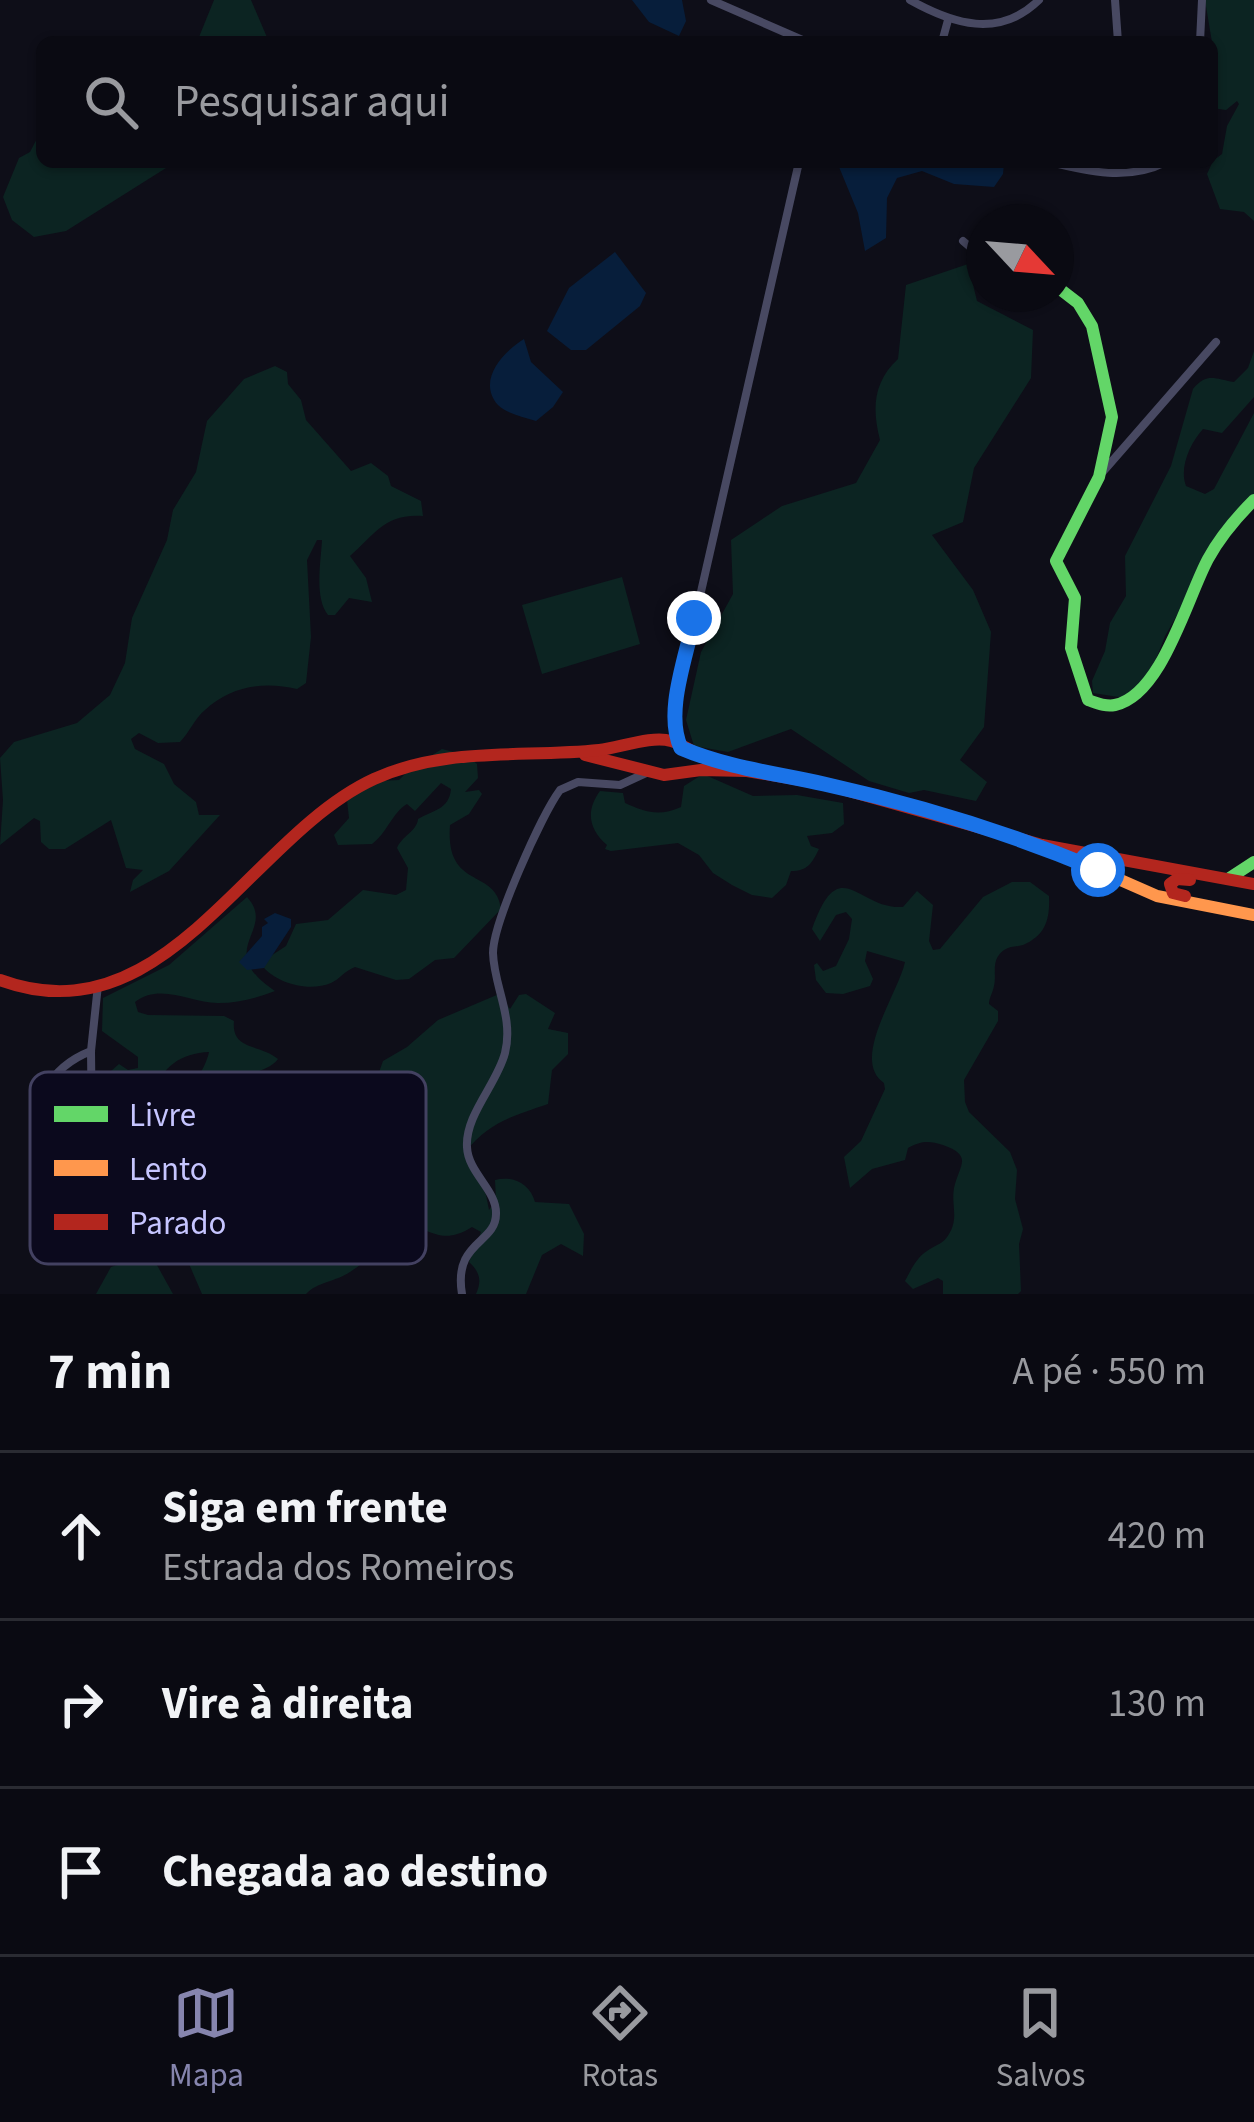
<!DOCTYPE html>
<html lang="pt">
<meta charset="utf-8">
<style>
:root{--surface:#0a0a12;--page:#181820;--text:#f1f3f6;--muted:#999a9f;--line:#2a2b32;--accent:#8685ae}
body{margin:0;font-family:"Source Sans 3",sans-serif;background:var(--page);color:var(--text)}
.compass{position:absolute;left:966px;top:204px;width:108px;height:108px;border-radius:50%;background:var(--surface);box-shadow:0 3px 9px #0004;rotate:116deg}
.stop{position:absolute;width:36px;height:36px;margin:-27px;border:9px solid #1a73e8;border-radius:50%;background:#fff}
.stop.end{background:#1a73e8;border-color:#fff;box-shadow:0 3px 12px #0008}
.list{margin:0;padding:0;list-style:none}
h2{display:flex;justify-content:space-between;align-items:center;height:156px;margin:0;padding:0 48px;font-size:51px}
h2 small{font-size:39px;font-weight:400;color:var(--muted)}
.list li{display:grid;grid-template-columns:78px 1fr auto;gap:36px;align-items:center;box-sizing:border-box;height:168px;padding:0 48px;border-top:3px solid var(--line)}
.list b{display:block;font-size:45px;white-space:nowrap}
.list p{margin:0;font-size:39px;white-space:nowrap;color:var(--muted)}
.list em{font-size:39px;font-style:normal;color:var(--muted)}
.icon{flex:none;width:66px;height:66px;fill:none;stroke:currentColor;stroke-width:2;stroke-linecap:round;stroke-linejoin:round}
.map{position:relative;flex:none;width:1254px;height:1294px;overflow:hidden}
.search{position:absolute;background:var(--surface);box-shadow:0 3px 9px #0004;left:36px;right:36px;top:36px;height:132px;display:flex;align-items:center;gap:30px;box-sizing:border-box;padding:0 42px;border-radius:18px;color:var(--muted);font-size:45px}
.sheet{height:660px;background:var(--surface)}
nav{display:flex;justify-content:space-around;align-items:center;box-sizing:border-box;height:168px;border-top:3px solid var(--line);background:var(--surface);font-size:33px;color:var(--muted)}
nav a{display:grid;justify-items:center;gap:6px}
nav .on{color:var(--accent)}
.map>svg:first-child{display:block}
.green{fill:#0c2422}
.water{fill:#071e3b}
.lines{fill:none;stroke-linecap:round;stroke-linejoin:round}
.street{stroke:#484962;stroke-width:8}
.fast{stroke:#63d668;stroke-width:12}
.slow{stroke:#ff974d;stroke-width:12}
.jam{stroke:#b3261e;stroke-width:12}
.route{stroke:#1a73e8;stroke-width:15}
.key{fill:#0b091d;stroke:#434161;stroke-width:3}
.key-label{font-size:33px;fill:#c6c5ff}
</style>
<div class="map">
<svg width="1254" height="1294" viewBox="0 0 1254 1294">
<rect width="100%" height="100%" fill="#0e0e18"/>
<!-- green -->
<g class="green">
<polygon points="214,0 251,0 269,42 197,42"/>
<polygon points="1205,0 1254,0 1254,221 1244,212 1220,209 1207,174 1213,161 1222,154 1227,126 1239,104 1237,101 1226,110 1212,108 1212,42"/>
<polygon points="42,129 42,162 167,162 166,168 66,231 34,237 12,220 3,197 19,158 30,152"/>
<path d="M968,264l9,37 56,29 -2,48 -57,90 -11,54 -31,13 41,55 18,42 -7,95 -24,33 27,22 -11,19 -52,-11 -15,3 -40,-12 -78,-52 -63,23 -34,-6 -8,-26 15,-68 32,-58 -2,-54 51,-34 74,-23 24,-43c-8,-31 -7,-58 18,-81l8,-74z"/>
<path d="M1254,351v46l-32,36 -19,-4c-13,14 -24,39 -17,57l19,8 9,-5 40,-76v85l-70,105 -19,33 -16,41 -24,21 -32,-5 -1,-12 13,-30 5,-28 16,-27 -1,-40 46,-90 22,-77c14,-17 22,-10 41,-7l14,-14z"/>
<path d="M275,366l12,6 1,12 13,16 5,20 45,51 20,-8 17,13 3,10 30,15 2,15c-38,-3 -49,19 -73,40l16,22 6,24 -23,-4 -14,17h-7c-14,-17 -7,-54 -6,-75h-5l-10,20 4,77 -5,46 -9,6c-33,-8 -66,-3 -92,21 -11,9 -15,22 -25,32l-22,1 -19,-10 -8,6 4,10 29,15 10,20 22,18 3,13h21l-51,56 -39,21 3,-12 10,-10 -17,-2 -15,-48 -46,29h-16l-8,-7 -1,-21 -6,-3 -34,27 3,-45 -3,-42 14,-16 63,-19 33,-28 15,-32 7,-45 35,-78 6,-30 23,-38 11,-51 37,-42z"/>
<polygon points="622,577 640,644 542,674 522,605"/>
<path d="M442,749l24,6 11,9 1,14 -13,14 14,-2 3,4 -13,20 -19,11c-5,66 46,42 51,84l-47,49 -19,2 -26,19 -13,1 -41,-13c-11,4 -15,12 -24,16 -24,10 -58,-1 -71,-20l26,-17 10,-22 32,-4 35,-30 33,5 10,-5 2,-22 -11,-20c5,-12 20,-17 21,-29 15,-9 31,-9 33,-30l-10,-6 -26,28 -8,-7c-15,9 -20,29 -35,40l-34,1 -4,-10 15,-17 -2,-18 32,-19 20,-1 12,-12z"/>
<path d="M703,774l50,22 44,-1 46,8 1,21 -12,9 -25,3 4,10 8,3c-7,14 -11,22 -28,22l-5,14 -14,13 -20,-3 -20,-10 -19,-12 -14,-18 -21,-12 -67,8 -6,-2 2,-4c-19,-16 -21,-35 -7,-54l23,2 2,10c20,9 34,14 56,4l3,-21z"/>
<path d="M1012,882h18l19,14c1,23 -3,39 -26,49 -6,2 -13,1 -19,5 -14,10 -7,24 -10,36 -1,6 -5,12 -5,18l9,7v10l-34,59 1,22 4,10 41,40 7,18 -2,29 8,30 -4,15 2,47 -3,3h-75v-13l-5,-3 -25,11 -8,-8c6,-11 11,-23 22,-30 8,-6 17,-7 22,-17 10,-16 2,-29 5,-46 5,-23 20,-32 -11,-43 -13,-4 -21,-5 -35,3l-3,12 -33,9 -22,19 -6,-31 17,-16 24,-52 -1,-6c-34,-23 14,-89 21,-121l-38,-11 -2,10 8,18 -3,7 -27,8 -17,-1 -10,-13 -2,-15 3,-2 6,8 13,-5 13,-27 3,-20 -6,-7 -10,3 -16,26 -8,-12c28,-79 45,-19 91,-22l14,-16 16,14 -4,36 4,9 7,-1 43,-52z"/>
<path d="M247,897c31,34 -35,52 28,94 -18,7 -37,12 -56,12 -26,1 -58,-21 -84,-1l3,10 10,3 76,1 10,5c-3,30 27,23 44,38 -9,12 -22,10 -33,20 -16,14 -26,36 -44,44 -25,-34 2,-42 8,-71 -27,1 -50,15 -53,43l7,10v11l-9,7c-18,-12 -38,-31 -43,-52l8,-7 9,6 10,-2v-11l-36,-26 1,-33 66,-33z"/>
<path d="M499,994l11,15 9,-14 7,-1 29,19 -7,16 20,4v21l-16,16 -4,34c-38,13 -58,18 -83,48l21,43 3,15 7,-10 -1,-20c18,-5 35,4 40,22l34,2 15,30 -1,22 -22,-12 -19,11 -16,39h-50c6,-13 4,-22 -7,-32l12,-30 -9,-5c-32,20 -40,0 -71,-2 -16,18 -31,34 -51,47 -15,10 -33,10 -44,22h-104l-19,-44 9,-20c55,-3 64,-20 92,-63l67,-13 8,-7 2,-19 13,-17 -1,-22 10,-28 24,-14 31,-27z"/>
<polygon points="143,1257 153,1258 173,1294 96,1294 111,1267"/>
</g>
<!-- water -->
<g class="water">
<polygon points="632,0 682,0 686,21 679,36 649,22"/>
<polygon points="837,162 1004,162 1004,163 1003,174 994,187 954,184 922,171 897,178 887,198 886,238 865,251 858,213"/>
<polygon points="615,252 646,293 640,306 586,350 571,350 547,331 569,288"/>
<path d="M524,339l7,23 32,30 -10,15 -17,14c-12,-4 -29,-7 -38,-16 -22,-25 6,-54 26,-66z"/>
<polygon points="275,913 291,919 291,927 264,968 247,970 239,962 262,936 262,927 268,923 264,919"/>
</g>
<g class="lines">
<!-- street -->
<g class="street">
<polyline points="711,0 807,42"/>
<path d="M910,0c43,24 89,39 129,0"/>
<polyline points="1115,0 1118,42"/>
<polyline points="942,42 948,20"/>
<polyline points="1200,42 1202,0"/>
<path d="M1050,162c38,10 79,19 116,0"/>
<polyline points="963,241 984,259"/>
<polyline points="1100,475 1216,342"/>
<polyline points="677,744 676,709 695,618 799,162"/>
<path d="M91,1051c-91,36 -43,149 1,86l-1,-86 7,-66"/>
<path d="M462,1294c-9,-53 34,-50 34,-80 1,-24 -28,-41 -29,-67 -2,-32 30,-63 38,-94 9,-36 -11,-66 -12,-100 0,-30 48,-137 67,-163l18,-8 42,3 26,-12"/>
</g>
<!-- fast -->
<g class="fast">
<path d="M1056,286l22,17 14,23 20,91 -13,60 -43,84 19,37 -4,50 17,52c9,3 17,7 27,5 47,-10 72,-107 93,-146 12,-22 28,-41 46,-59"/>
<polyline points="1228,879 1254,862"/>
</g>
<!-- slow -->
<polyline class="slow" points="1059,853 1157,896 1254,915"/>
<!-- jam -->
<g class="jam">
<polyline points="585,755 664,775 701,770 747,771 824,784 1042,845 1254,884"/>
<polyline points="1185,896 1173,893 1170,884 1177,879 1190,880"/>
<path d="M0,980c165,61 248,-143 374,-201 72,-33 149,-21 225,-29 20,-2 53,-15 72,-9 11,3 22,11 32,16 14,7 30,10 44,14"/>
</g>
</g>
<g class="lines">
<!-- route -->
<path class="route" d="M694,618c-7,38 -30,94 -13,130 47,20 94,25 143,36 94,21 186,49 274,86"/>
</g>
<!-- legend -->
<rect x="30" y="1072" width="396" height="192" rx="18" class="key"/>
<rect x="54" y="1106" width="54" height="16" fill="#63d668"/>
<rect x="54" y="1160" width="54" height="16" fill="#ff974d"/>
<rect x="54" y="1214" width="54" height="16" fill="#b3261e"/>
<g class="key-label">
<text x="129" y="1126">Livre</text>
<text x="129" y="1180">Lento</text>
<text x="129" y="1234">Parado</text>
</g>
</svg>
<svg class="compass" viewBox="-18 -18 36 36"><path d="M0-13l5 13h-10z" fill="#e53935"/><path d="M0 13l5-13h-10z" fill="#999a9f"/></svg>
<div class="stop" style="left:1098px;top:870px"></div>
<div class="stop end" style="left:694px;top:618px"></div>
<div class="search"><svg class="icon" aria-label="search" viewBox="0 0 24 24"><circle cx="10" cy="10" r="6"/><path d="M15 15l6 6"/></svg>Pesquisar aqui</div>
</div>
<section class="sheet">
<h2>7 min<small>A pé · 550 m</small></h2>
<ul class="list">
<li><svg class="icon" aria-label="ahead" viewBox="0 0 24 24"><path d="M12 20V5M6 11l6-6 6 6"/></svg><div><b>Siga em frente</b><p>Estrada dos Romeiros</p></div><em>420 m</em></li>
<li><svg class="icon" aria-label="right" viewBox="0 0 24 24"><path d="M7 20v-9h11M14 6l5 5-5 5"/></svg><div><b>Vire à direita</b></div><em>130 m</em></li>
<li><svg class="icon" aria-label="arrive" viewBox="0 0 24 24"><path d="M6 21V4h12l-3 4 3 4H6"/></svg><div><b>Chegada ao destino</b></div></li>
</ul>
</section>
<nav>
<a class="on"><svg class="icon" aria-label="map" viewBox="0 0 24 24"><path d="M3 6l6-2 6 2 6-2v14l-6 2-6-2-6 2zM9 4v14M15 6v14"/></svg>Mapa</a>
<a><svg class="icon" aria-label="directions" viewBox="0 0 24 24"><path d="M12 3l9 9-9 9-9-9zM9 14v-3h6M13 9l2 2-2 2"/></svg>Rotas</a>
<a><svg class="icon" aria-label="saved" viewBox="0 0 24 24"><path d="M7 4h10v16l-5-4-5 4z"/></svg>Salvos</a>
</nav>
